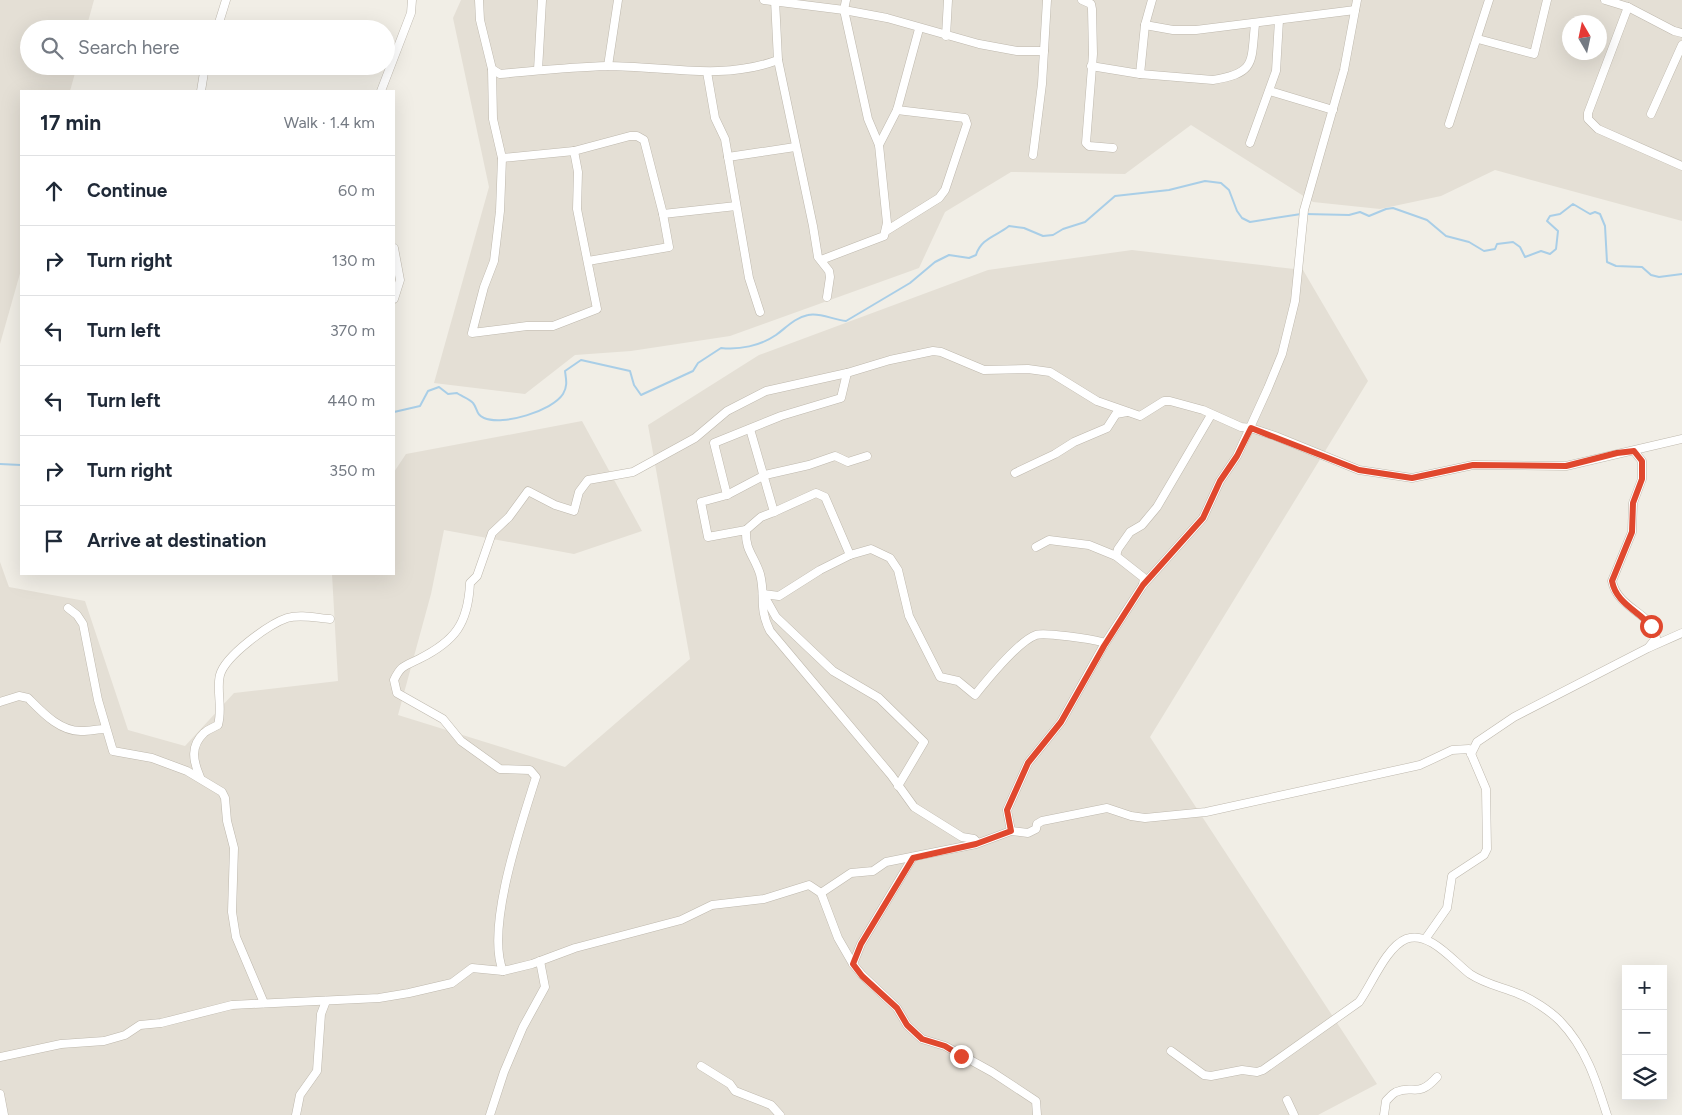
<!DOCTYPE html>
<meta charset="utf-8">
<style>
:root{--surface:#fff;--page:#f6f6f7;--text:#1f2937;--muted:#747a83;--line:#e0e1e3}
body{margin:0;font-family:Figtree,sans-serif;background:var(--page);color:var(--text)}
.controls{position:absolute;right:15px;bottom:15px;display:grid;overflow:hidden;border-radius:0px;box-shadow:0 5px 20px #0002}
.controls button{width:45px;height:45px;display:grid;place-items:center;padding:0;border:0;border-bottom:1px solid var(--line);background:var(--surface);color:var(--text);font:25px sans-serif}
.compass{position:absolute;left:1562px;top:15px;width:45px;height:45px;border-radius:50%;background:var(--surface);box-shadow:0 5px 20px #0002;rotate:351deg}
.stop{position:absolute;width:15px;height:15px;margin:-11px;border:4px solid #e0482e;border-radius:50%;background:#fff}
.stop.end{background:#e0482e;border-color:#fff;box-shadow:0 1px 5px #0008}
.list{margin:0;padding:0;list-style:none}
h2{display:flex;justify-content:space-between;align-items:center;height:65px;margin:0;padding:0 20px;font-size:21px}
h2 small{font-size:16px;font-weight:400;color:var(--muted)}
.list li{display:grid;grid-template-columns:32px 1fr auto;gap:15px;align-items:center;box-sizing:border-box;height:70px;padding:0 20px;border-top:1px solid var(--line)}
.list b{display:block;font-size:19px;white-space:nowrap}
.list em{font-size:16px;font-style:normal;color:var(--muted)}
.icon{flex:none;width:28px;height:28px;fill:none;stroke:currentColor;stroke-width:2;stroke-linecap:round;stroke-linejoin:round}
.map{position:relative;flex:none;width:1682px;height:1115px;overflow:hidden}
.search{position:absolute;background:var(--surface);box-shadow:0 5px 20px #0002;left:20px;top:20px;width:375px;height:55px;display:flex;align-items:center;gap:12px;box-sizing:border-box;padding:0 18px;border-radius:28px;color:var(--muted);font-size:19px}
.panel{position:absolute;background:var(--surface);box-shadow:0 5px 20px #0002;left:20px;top:90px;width:375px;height:485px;border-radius:0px}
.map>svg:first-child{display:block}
.residential{fill:#e4dfd5;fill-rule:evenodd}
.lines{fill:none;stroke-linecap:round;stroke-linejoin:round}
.stream{stroke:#a9cee7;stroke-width:2}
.street-casing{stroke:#beb8ad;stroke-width:9}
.street{stroke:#fff;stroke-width:8}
.route{stroke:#e0482e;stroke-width:6}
</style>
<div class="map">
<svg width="1682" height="1115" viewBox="0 0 1682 1115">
<rect width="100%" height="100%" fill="#f1eee6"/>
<!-- residential -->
<g class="residential">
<polygon points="0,0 94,0 86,29 29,29 29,66 77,66 70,91 21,91 21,270 0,344"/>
<path d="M461,0h1221v221l-187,-51 -54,26 -61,13 -67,-7 -122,-77 -66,49 -114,-2 -66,40 -26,56 -189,68 -99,15 -56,4 -50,39 -91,-11 55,-196 -36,-169zM1570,22h30v30h-30z"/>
<polygon points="1132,250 1303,270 1368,381 1150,737 1377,1084 1318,1115 0,1115 0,562 9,587 85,601 128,730 185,746 234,693 338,681 332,574 394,574 394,472 406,454 582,421 642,531 574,554 444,530 431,594 398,715 565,767 690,659 648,425 759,355 988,270"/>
</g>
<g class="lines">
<!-- stream -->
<g class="stream">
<polyline points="1305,214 1349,215 1360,212 1369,216 1386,209 1393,208 1427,220 1446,236 1469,242 1484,251 1495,249 1497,244 1513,242 1520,247 1525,257 1541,251 1550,254 1556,249 1558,231 1547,221 1550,216 1560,214 1573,204 1590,214 1595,212 1600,214 1605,226 1607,262 1616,266 1642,267 1651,275 1659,277 1682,274"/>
<path d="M394,412l26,-6 8,-15 11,-4 9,7 9,-1c4,3 13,6 16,10 5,6 3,12 11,15 19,8 68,-7 79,-24 5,-8 3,-15 2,-23l16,-11 49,11 4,14 7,10 52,-24 5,-8 23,-15c18,2 39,-2 55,-13 10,-7 18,-17 32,-20 12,-3 25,5 38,6l64,-38 25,-21 14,-7 20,3 7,-3c5,-17 21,-19 33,-29l15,2 19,8 10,-1 10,-6 22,-7 30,-26 54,-6 36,-9 16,2 8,7 8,21 5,7 8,4 51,-8"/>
<polyline points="0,464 21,465"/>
</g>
<!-- street casing -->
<g class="street-casing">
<g id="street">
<path d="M479,0l1,20 12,49 8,5c35,-3 71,-7 107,-8 57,0 115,15 171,-6"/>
<polyline points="764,0 844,10 887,18 979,44 1017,51 1044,51"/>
<polyline points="775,0 778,60 813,226 818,257 829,271 830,277 827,297"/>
<polyline points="1082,0 1091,4 1092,9 1093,54 1086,143 1089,146 1113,148"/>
<polyline points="1605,0 1628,7 1674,31 1682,33"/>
<polyline points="1628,7 1588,113 1588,119 1598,129 1682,166"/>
<polyline points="1145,25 1173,30 1196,30 1355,10"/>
<polyline points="217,29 226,0"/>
<polyline points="946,36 948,0"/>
<polyline points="1478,39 1534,54 1547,0"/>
<polyline points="608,66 618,0"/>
<path d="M1091,66l49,8 73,6c43,-7 38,-17 42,-56"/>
<polyline points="492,69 493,119 502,158 500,211 494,261 484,287 472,333 527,326 553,326 597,309 577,209 578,172 574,151"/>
<polyline points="538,70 542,0"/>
<polyline points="707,72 715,118 725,139 749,278 760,312"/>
<polyline points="1140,74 1145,25 1152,0"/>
<polyline points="201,91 205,66"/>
<polyline points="381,91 411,13 412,0"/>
<polyline points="1270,91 1333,110"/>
<polyline points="1651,114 1682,45"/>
<polyline points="1449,124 1489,0"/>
<polyline points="1250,143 1276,71 1279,20"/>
<polyline points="879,145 897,110 919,29"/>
<polyline points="1033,155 1042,84 1047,0"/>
<polyline points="728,157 795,147"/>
<polyline points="502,158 574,151 630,136 637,136 644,140 663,214 669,247 588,261"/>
<polyline points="663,214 736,206"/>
<polyline points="886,231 939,198 945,190 967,124 965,118 897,110"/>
<polyline points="394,248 400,280 394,299"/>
<polyline points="821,260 884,236 887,223 879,145 868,119 844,10 846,0"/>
<path d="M1634,451l8,10v18l-9,24 -1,29 -20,49c6,29 41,31 44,57l-7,9"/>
<polyline points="1015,473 1055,454 1074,442 1107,428 1116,414 1127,412"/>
<polyline points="727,495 765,475 809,465 835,456 848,462 867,456"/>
<polyline points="746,530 761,517 774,512 750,429"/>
<polyline points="1036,547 1049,540 1089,545 1116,556 1144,578 1143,585"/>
<path d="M850,555l21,-6 19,9 8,12 11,46 31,61 18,4 17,14c12,-15 44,-54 61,-60 8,-3 55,4 66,7l2,3"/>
<polyline points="1116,556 1118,549 1130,532 1142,525 1157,507 1211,415"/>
<polyline points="763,594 776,617 833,671 879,698 924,742 898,786"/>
<polyline points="763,594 779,596 820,570 850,555 825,497 816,493 774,512"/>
<polyline points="68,608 77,615 83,624 98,700 113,751 152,758 187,771 222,792 225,798 227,821 234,848 232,912 236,937 264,1003"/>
<path d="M0,702l19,-6 9,2c14,14 32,34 54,33 8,0 16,-2 24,-2"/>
<polyline points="1471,754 1477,742 1514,717 1648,648 1682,633"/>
<path d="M200,777c-7,-16 -10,-31 4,-44 4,-4 9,-5 14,-8 5,-18 -2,-35 2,-50 5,-19 49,-51 67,-57 13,-4 30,0 43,1"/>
<polyline points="1011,831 1007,810 1028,763 1061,722 1104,645 1143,585 1203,518 1220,481 1237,456 1268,388 1282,354 1295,301 1304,210 1344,70 1357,0"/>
<path d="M977,842l-3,-3 -12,-2 -48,-30 -23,-32 -121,-144c-12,-24 -4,-34 -10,-57 -6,-19 -15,-23 -14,-44l-38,7 -7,-35 26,-7 -13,-52 67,-27 60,-18 6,-25 43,-13 43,-9 8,1 43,18 44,-1 22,3 47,29 43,15 24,-15h6l33,9 38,17 10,1 24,8 84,34 53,8 61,-13 93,1 116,-27"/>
<polyline points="821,893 851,873 873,871 886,862 976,844 1011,831 1028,833 1036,829 1037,824 1042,821 1107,808 1131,816 1145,818 1206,812 1420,765 1452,750 1469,749 1486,789 1487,849 1484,855 1452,876 1447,908 1426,938"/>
<polyline points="853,964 861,944 913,857"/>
<path d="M503,971c-18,-43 19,-149 33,-194l-6,-7 -30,-1 -39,-28 -18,-22 -46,-26 -3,-13c7,-15 11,-14 25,-21 36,-18 49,-35 51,-76l7,-7 15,-43 17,-16 19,-26 27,14 19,6 5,-19 9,-12 45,-8 62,-34 32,-27 39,-20 81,-18"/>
<path d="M1171,1051l33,24 7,1 31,-6 15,2 6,-2 96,-68c12,-16 27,-55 47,-63 23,-9 47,22 64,35 15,10 32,13 49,20 13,5 31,17 41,27 26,27 36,59 47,94"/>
<polyline points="0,1057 61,1044 104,1041 125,1035 140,1025 161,1023 232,1005 379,998 409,993 452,983 472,968 503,971 532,964 575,948 681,920 712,905 764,899 809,885 821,893 838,938 853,964 862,975 897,1008 907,1025 922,1039 945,1046 992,1072 1036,1101 1037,1115"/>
<polyline points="701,1066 730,1084 735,1091 771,1105 780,1115"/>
<polyline points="0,1094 4,1115"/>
<polyline points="1287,1100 1294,1115"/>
<polyline points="296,1115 300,1095 317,1071 321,1014 326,1001"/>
<polyline points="490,1115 504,1072 523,1027 545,987 540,961"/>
<path d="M1384,1115l2,-14c3,-3 6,-7 10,-9 18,-8 21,7 41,-15"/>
</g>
</g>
<!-- street -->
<use href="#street" class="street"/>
</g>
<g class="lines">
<!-- route -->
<path class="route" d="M961,1056l-16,-10 -23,-7 -15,-14 -10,-17 -35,-32 -9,-12 8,-20 52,-86 63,-14 35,-13 -4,-21 21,-47 33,-41 43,-76 39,-61 60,-67 17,-37 17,-25 14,-28 108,42 53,8 61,-13 93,1 51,-13 17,-2 8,10v18l-9,24 -1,29 -20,49c4,22 25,29 39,45"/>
</g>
</svg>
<div class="controls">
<button>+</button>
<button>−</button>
<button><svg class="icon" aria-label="layers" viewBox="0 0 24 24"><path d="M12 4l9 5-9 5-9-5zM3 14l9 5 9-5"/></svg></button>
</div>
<svg class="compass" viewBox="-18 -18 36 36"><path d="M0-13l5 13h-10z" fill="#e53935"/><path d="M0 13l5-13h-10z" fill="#747a83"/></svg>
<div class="stop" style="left:1651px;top:626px"></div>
<div class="stop end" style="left:961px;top:1056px"></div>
<div class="search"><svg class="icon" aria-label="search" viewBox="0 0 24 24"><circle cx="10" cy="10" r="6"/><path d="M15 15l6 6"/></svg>Search here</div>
<section class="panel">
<h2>17 min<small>Walk · 1.4 km</small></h2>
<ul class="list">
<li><svg class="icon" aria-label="ahead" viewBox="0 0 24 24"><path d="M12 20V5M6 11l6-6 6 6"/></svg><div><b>Continue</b></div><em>60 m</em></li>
<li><svg class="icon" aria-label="right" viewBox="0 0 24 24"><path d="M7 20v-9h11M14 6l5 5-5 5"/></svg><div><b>Turn right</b></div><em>130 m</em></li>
<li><svg class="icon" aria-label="left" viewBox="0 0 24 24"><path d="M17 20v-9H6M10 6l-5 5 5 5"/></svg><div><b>Turn left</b></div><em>370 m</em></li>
<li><svg class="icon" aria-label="left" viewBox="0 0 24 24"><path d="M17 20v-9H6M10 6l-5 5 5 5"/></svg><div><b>Turn left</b></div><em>440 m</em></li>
<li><svg class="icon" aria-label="right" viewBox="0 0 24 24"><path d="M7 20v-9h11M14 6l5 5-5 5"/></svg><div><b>Turn right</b></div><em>350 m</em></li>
<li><svg class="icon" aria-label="arrive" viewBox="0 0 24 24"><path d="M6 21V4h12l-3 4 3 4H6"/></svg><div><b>Arrive at destination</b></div></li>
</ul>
</section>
</div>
